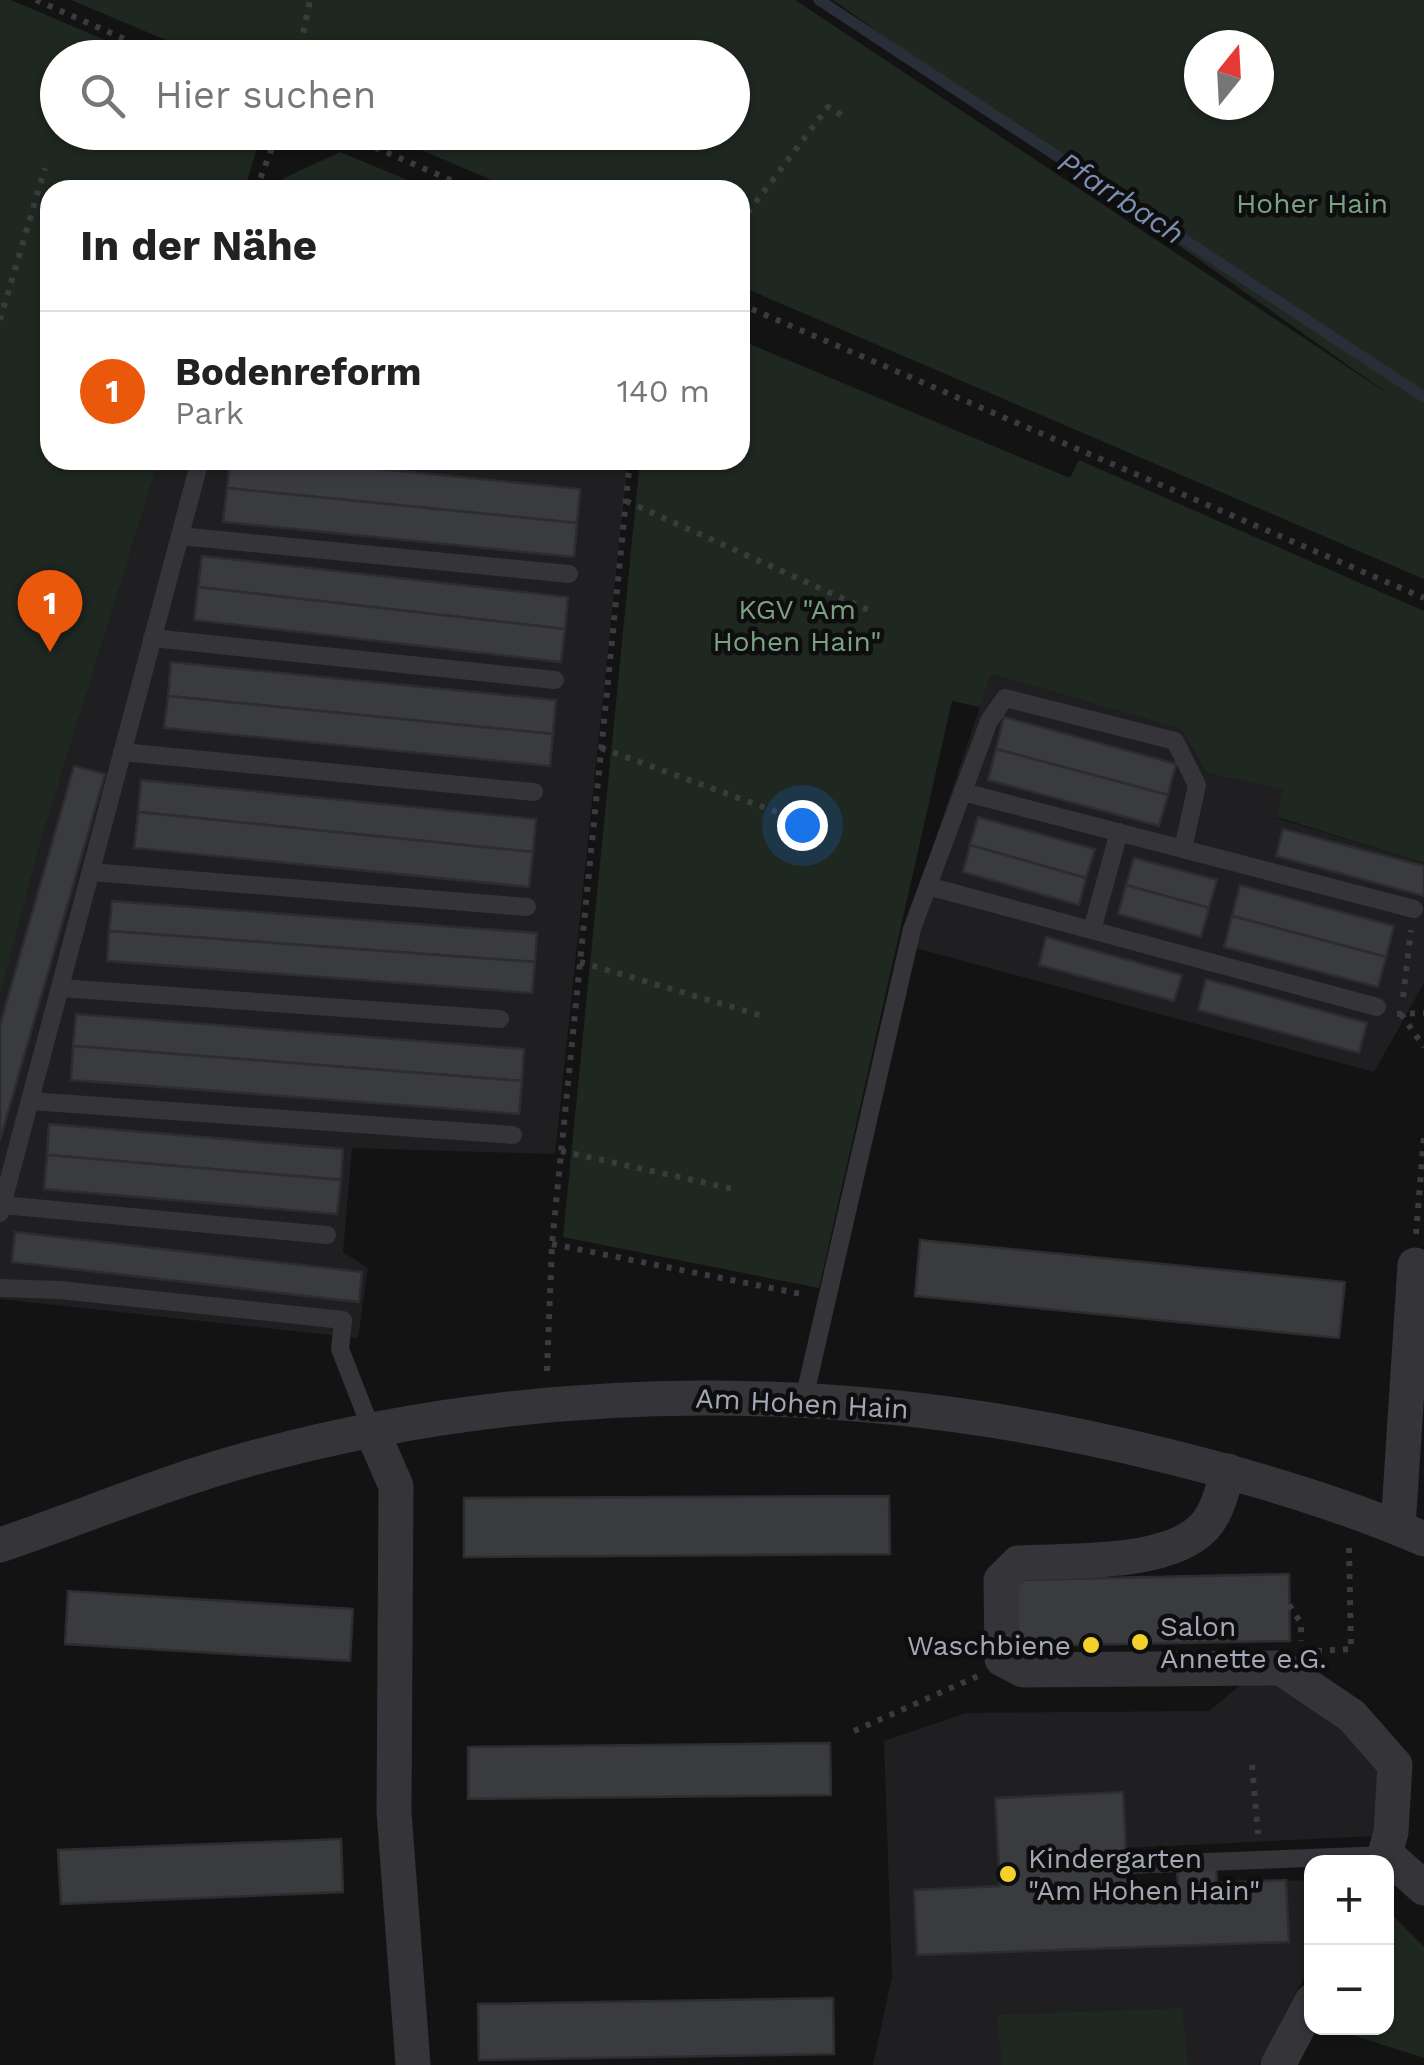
<!DOCTYPE html>
<html lang="de">
<meta charset="utf-8">
<style>
:root{--surface:#fff;--page:#f2f2f2;--text:#222;--muted:#767676;--line:#e0e0e0;--accent:#ea580c}
body{margin:0;font-family:"Work Sans",sans-serif;background:var(--page);color:var(--text)}
.controls{position:absolute;right:30px;bottom:30px;display:grid;overflow:hidden;border-radius:20px;box-shadow:0 2px 8px #0004}
.controls button{width:90px;height:90px;display:grid;place-items:center;padding:0;border:0;border-bottom:2px solid var(--line);background:var(--surface);color:var(--text);font:50px sans-serif}
.compass{position:absolute;left:1184px;top:30px;width:90px;height:90px;border-radius:50%;background:var(--surface);box-shadow:0 2px 8px #0004;rotate:18deg}
.you{position:absolute;left:802px;top:825px;width:35px;height:35px;margin:-25px;border:8px solid #fff;border-radius:50%;background:#1a73e8;box-shadow:0 0 0 15px #1a73e833}
.badge{display:grid;place-items:center;width:65px;height:65px;border-radius:50%;background:var(--accent);color:#fff;font-size:32px;font-weight:700}
.pin{position:absolute;translate:-50% -82px;filter:drop-shadow(0 2px 5px #0008)}
.pin::after{content:'';position:absolute;top:52px;width:35px;height:30px;background:inherit;clip-path:polygon(0 0,100% 0,50% 100%)}
.list{margin:0;padding:0;list-style:none}
h2{display:flex;justify-content:space-between;align-items:center;height:130px;margin:0;padding:0 40px;font-size:42px}
h2 small{font-size:32px;font-weight:400;color:var(--muted)}
.list li{display:grid;grid-template-columns:65px 1fr auto;gap:30px;align-items:center;box-sizing:border-box;height:160px;padding:0 40px;border-top:2px solid var(--line)}
.list b{display:block;font-size:38px;white-space:nowrap}
.list p{margin:0;font-size:32px;white-space:nowrap;color:var(--muted)}
.list em{font-size:32px;font-style:normal;color:var(--muted)}
.icon{flex:none;width:55px;height:55px;fill:none;stroke:currentColor;stroke-width:2;stroke-linecap:round;stroke-linejoin:round}
.map{position:relative;flex:none;width:1424px;height:2065px;overflow:hidden}
.search{position:absolute;background:var(--surface);box-shadow:0 2px 8px #0004;left:40px;top:40px;width:710px;height:110px;display:flex;align-items:center;gap:25px;box-sizing:border-box;padding:0 35px;border-radius:55px;color:var(--muted);font-size:38px}
.panel{position:absolute;background:var(--surface);box-shadow:0 2px 8px #0004;left:40px;top:180px;width:710px;height:290px;border-radius:30px}
.map>svg:first-child{display:block}
.built{fill:#1f1f21}
.green{fill:#1f2721;fill-rule:evenodd}
.lines{fill:none;stroke-linecap:round;stroke-linejoin:round}
.stream{stroke:#292f38;stroke-width:11}
.building{fill:#3a3b3f;stroke:#2d2d30;stroke-width:2.5}
.path{stroke:#3a3b40;stroke-width:6;stroke-dasharray:5 8;stroke-linecap:butt}
.lane{stroke:#343439;stroke-width:18}
.street{stroke:#343439;stroke-width:35}
.poi-dot{fill:#f4d02b;stroke:#0e0e0f;stroke-width:4}
.labels{text-anchor:middle;stroke-width:9;stroke-linejoin:round;paint-order:stroke}
.park-label{font-size:28px;fill:#7aa183;stroke:#0e0e0f}
.street-label{font-size:28px;fill:#a4a7b5;stroke:#0e0e0f}
.poi-label{font-size:28px;fill:#a4a7b5;stroke:#0e0e0f;text-anchor:start}
.water-label{font-size:30px;font-style:italic;fill:#7a8fb1;stroke:#0e0e0f}
</style>
<div class="map">
<svg width="1424" height="2065" viewBox="0 0 1424 2065">
<rect width="100%" height="100%" fill="#131314"/>
<!-- built -->
<g class="built">
<polygon points="159,460 628,460 555,1154 352,1148 343,1252 368,1268 358,1338 0,1299 0,997 40,844"/>
<polygon points="991,674 1181,729 1207,773 1284,790 1277,818 1424,863 1424,983 1374,1072 900,944"/>
<polygon points="1263,1674 1358,1730 1376,1765 1384,1796 1375,1836 1126,1848 1129,1888 1178,1886 1216,1868 1218,1883 1311,1880 1311,1964 1259,2065 873,2065 892,1976 884,1741 966,1713 1209,1711 1243,1683"/>
</g>
<!-- green -->
<g class="green">
<polygon points="0,0 11,0 145,57 58,58 58,132 262,133 244,190 50,190 50,460 159,460 40,844 0,997"/>
<path d="M71,0h724l599,398 -561,-398h591v579l-684,-293v-96h-225l-134,-57 351,-1v-74l-526,-1zM1199,45h60v60h-60z"/>
<polygon points="340,152 432,190 279,190 284,178"/>
<polygon points="740,340 1070,478 1079,460 1424,611 1424,863 1277,817 1283,790 1207,773 1181,729 991,674 980,707 952,701 819,1288 563,1237 640,460 740,460"/>
<polygon points="1389,1912 1424,1947 1424,2058 1331,2028 1386,2028"/>
<polygon points="1182,2008 1188,2065 1002,2065 997,2015"/>
</g>
<g class="lines">
<!-- stream -->
<polyline class="stream" points="819,0 1424,397"/>
</g>
<!-- building -->
<g class="building">
<polygon points="230,460 288,460 580,489 577,523 227,488"/>
<polygon points="227,488 577,523 574,557 223,522"/>
<polygon points="202,556 568,597 565,629 198,587"/>
<polygon points="198,587 565,629 561,662 194,620"/>
<polygon points="171,662 556,700 553,734 168,696"/>
<polygon points="168,696 553,734 550,766 164,728"/>
<polygon points="1004,717 1176,764 1168,795 996,749"/>
<polygon points="996,749 1168,795 1159,826 988,780"/>
<polygon points="74,766 105,774 0,1140 0,1025"/>
<polygon points="141,780 536,819 533,852 138,812"/>
<polygon points="138,812 533,852 529,887 134,848"/>
<polygon points="978,817 1095,849 1086,878 970,845"/>
<polygon points="1283,829 1424,866 1424,896 1276,856"/>
<polygon points="970,845 1086,878 1079,905 963,872"/>
<polygon points="1134,858 1217,880 1209,908 1126,885"/>
<polygon points="1126,885 1209,908 1201,937 1118,914"/>
<polygon points="1240,885 1394,926 1386,957 1232,916"/>
<polygon points="112,901 537,933 535,962 109,931"/>
<polygon points="1232,916 1386,957 1378,987 1224,947"/>
<polygon points="109,931 535,962 532,993 107,961"/>
<polygon points="1046,937 1182,975 1174,1001 1039,965"/>
<polygon points="1206,979 1367,1023 1359,1053 1198,1010"/>
<polygon points="76,1014 524,1049 522,1081 73,1046"/>
<polygon points="73,1046 522,1081 519,1114 71,1080"/>
<polygon points="49,1124 343,1149 341,1180 47,1155"/>
<polygon points="47,1155 341,1180 337,1214 44,1189"/>
<polygon points="15,1232 362,1272 359,1302 12,1262"/>
<polygon points="920,1240 1345,1282 1339,1338 915,1296"/>
<polygon points="889,1496 890,1554 464,1557 464,1498"/>
<polygon points="1289,1574 1290,1641 1018,1646 1017,1580"/>
<polygon points="68,1591 353,1609 350,1661 65,1644"/>
<polygon points="830,1743 831,1795 468,1799 468,1747"/>
<polygon points="1123,1792 1128,1888 1178,1886 1177,1869 1216,1868 1217,1883 1286,1880 1289,1942 917,1955 914,1890 1000,1886 995,1798"/>
<polygon points="341,1839 343,1892 61,1904 58,1850"/>
<polygon points="833,1998 834,2054 479,2060 478,2004"/>
</g>
<g class="lines">
<!-- path -->
<g class="path">
<polyline points="36,0 167,58"/>
<polyline points="298,58 310,0"/>
<polyline points="339,132 474,190"/>
<polyline points="256,190 278,132"/>
<polyline points="740,223 828,107 848,119"/>
<polyline points="740,304 1424,598"/>
<polyline points="0,320 45,168"/>
<polyline points="626,501 875,613"/>
<polyline points="601,748 832,832"/>
<polyline points="580,962 766,1017"/>
<polyline points="1403,997 1411,930"/>
<polyline points="1397,1014 1424,1013"/>
<polyline points="1401,1014 1424,1047"/>
<polyline points="561,1151 738,1190"/>
<polyline points="1416,1234 1424,1136"/>
<polyline points="552,1244 806,1295"/>
<polyline points="547,1371 552,1244 630,460"/>
<polyline points="1289,1605 1301,1623 1301,1641"/>
<polyline points="1317,1651 1351,1649 1349,1546"/>
<polyline points="854,1731 978,1676"/>
<polyline points="1252,1765 1258,1834"/>
</g>
<!-- lane -->
<g class="lane">
<polyline points="180,536 569,574"/>
<polyline points="152,638 555,680"/>
<polyline points="122,752 534,792"/>
<polyline points="963,792 1414,909"/>
<polyline points="91,872 527,907"/>
<polyline points="928,886 1377,1007"/>
<polyline points="1092,930 1119,832"/>
<polyline points="60,988 500,1019"/>
<polyline points="30,1101 513,1135"/>
<polyline points="2,1205 327,1235"/>
<polyline points="0,1213 200,460"/>
<polyline points="0,1288 60,1290 343,1320 340,1349 372,1431"/>
<polyline points="804,1399 912,929 989,721 1005,698 1175,741 1197,785 1183,849"/>
<polyline points="1127,1865 1386,1855"/>
</g>
<!-- street -->
<g class="street">
<polyline points="372,1431 396,1486 394,1812 413,2065"/>
<path d="M1228,1471c-6,19 -10,41 -24,56 -37,39 -135,33 -186,36l-17,17 1,79 21,11 258,-2 71,48 43,49 -4,67 -8,30"/>
<polyline points="1398,1528 1415,1265"/>
<path d="M0,1545c83,-28 165,-63 249,-86 299,-82 611,-79 910,-5 90,22 180,48 265,85"/>
<polyline points="1387,1855 1424,1888"/>
<polyline points="1278,2065 1312,2001"/>
</g>
</g>
<!-- markers -->
<g class="poi-dot">
<circle cx="1140" cy="1642" r="10"/>
<circle cx="1091" cy="1645" r="10"/>
<circle cx="1008" cy="1874" r="10"/>
</g>
<g class="labels">
<!-- park labels -->
<g class="park-label">
<text x="1312" y="213">Hoher Hain</text>
<text x="797" y="619">KGV "Am<tspan x="797" dy="32">Hohen Hain"</tspan></text>
</g>
<!-- street labels -->
<g class="street-label">
<text transform="translate(802 1403) rotate(3)" y="10">Am Hohen Hain</text>
</g>
<!-- poi labels -->
<g class="poi-label">
<text x="1160" y="1636">Salon<tspan x="1160" dy="32">Annette e.G.</tspan></text>
<text x="1071" y="1655" text-anchor="end">Waschbiene</text>
<text x="1028" y="1868">Kindergarten<tspan x="1028" dy="32">"Am Hohen Hain"</tspan></text>
</g>
<!-- water labels -->
<g class="water-label">
<text transform="translate(1121 198) rotate(33)" y="10">Pfarrbach</text>
</g>
</g>
</svg>
<div class="controls">
<button>+</button>
<button>−</button>
</div>
<svg class="compass" viewBox="-18 -18 36 36"><path d="M0-13l5 13h-10z" fill="#e53935"/><path d="M0 13l5-13h-10z" fill="#767676"/></svg>
<div class="you"></div>
<div class="pin badge" style="left:50px;top:652px">1</div>
<div class="search"><svg class="icon" aria-label="search" viewBox="0 0 24 24"><circle cx="10" cy="10" r="6"/><path d="M15 15l6 6"/></svg>Hier suchen</div>
<section class="panel">
<h2>In der Nähe<small></small></h2>
<ul class="list">
<li><span class="badge">1</span><div><b>Bodenreform</b><p>Park</p></div><em>140 m</em></li>
</ul>
</section>
</div>
